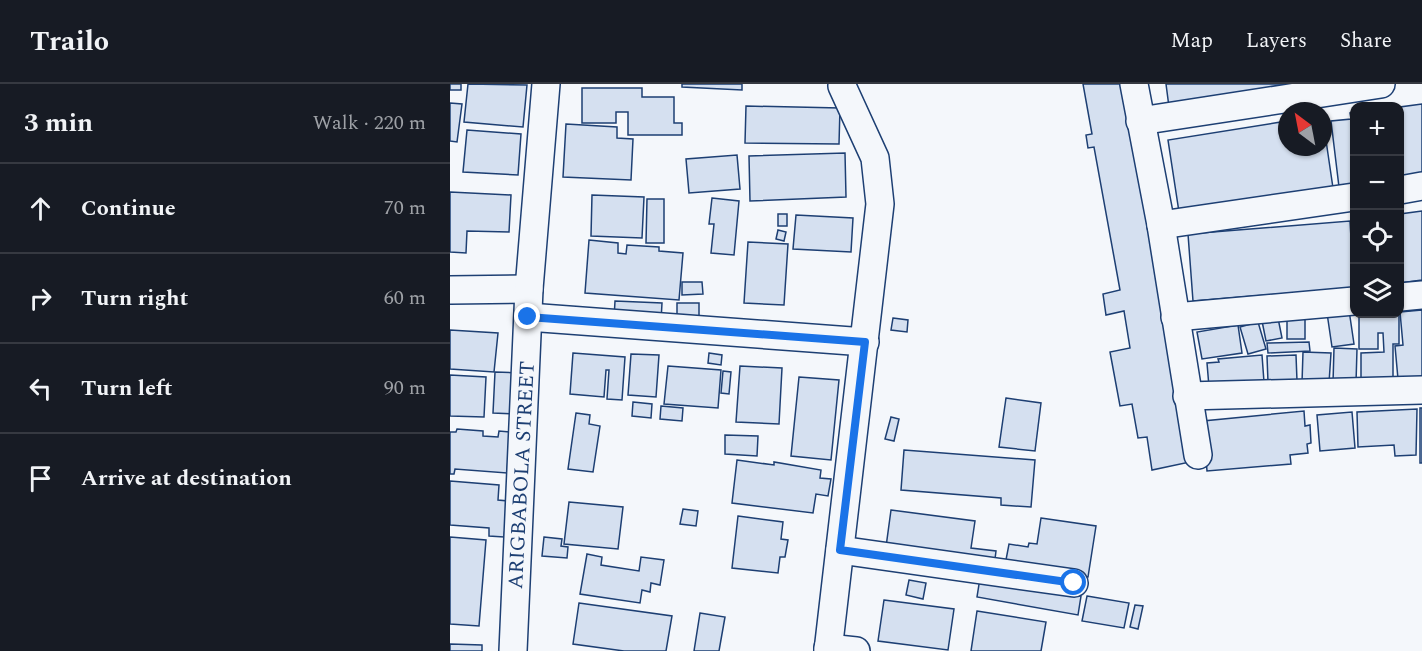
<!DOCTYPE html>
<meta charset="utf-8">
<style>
:root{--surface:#171b24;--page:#242831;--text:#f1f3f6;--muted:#9ea1a6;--line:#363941}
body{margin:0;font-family:Spectral,serif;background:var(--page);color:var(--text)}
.controls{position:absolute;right:18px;top:18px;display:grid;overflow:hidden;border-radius:12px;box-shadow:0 2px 4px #0004}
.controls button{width:54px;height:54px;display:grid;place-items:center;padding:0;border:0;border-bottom:2px solid var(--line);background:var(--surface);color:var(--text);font:30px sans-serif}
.compass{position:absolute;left:828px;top:18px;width:54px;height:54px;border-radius:50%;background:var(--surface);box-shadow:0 2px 4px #0004;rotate:328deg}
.stop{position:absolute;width:18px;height:18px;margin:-14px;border:4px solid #1a73e8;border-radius:50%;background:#fff}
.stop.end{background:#1a73e8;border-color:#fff;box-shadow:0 2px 6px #0008}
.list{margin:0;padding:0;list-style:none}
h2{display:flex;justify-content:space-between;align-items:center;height:78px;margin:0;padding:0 24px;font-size:26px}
h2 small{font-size:20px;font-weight:400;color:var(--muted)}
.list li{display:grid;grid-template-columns:39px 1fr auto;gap:18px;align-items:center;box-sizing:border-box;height:90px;padding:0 24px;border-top:2px solid var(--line)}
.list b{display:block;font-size:22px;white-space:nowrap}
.list em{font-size:20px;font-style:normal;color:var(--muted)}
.icon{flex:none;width:33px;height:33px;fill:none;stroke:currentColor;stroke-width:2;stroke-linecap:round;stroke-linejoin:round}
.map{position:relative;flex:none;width:972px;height:567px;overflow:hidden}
header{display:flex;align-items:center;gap:36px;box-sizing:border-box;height:84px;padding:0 30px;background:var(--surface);border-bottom:2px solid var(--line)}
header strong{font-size:28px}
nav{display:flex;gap:33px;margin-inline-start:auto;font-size:21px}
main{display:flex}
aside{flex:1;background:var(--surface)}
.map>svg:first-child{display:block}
.building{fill:#d5e0f0;stroke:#1d3f73;stroke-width:1.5}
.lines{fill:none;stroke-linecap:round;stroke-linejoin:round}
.minor-casing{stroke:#1d3f73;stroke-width:30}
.minor{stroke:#f4f7fb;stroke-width:27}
.route{stroke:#1a73e8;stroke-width:8}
.labels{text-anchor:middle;stroke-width:4.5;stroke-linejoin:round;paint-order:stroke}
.street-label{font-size:21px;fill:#1d3f73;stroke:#f4f7fb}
</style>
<header>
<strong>Trailo</strong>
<nav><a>Map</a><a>Layers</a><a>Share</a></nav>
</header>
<main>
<aside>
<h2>3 min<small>Walk · 220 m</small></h2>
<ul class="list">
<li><svg class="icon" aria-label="ahead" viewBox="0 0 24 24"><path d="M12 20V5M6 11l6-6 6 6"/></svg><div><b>Continue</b></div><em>70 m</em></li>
<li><svg class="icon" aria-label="right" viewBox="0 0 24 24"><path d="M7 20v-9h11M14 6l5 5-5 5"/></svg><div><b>Turn right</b></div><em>60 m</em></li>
<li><svg class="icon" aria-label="left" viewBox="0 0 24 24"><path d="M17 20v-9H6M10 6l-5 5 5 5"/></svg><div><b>Turn left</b></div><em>90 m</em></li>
<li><svg class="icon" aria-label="arrive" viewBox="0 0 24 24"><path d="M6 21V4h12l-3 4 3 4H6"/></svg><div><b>Arrive at destination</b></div></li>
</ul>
</aside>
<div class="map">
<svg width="972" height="567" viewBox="0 0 972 567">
<rect width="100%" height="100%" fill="#f4f7fb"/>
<!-- building -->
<g class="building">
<rect x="0" y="0" width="11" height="6"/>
<polygon points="18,0 77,1 73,43 14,38"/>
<polygon points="232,0 292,0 292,6 232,3"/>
<polygon points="633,0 672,0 740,378 702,386 697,353 688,354 682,320 670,322 660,268 680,264 674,227 656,231 653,210 670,206 644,63 638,64 636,51 642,50"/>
<polygon points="716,0 856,0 719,23"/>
<polygon points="132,4 192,4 192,13 224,13 224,39 232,39 232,51 178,51 178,28 166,28 166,39 132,39"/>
<polygon points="0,19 12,20 7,58 0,57"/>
<polygon points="972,20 972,93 950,96 950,23"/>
<polygon points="296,22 390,24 389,60 295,59"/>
<polygon points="900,29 904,29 904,101 889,103 881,37 901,35"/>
<polygon points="873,36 883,104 729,128 718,56 837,37 837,63 873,63"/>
<polygon points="116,40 167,43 167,54 183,55 181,96 113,93"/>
<polygon points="17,46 71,50 68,91 13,88"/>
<polygon points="395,69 396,113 300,117 299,72"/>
<polygon points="287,71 290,105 239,109 236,75"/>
<polygon points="0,108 61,111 59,148 17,147 16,169 0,168"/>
<polygon points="142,111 194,113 192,154 141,152"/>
<polygon points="262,114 289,117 284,171 261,169 264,140 259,140"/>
<polygon points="197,115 214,115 214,159 196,159"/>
<polygon points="972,127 972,196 950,199 950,130"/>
<rect x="328" y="130" width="9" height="12"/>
<polygon points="346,131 403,134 401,168 343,165"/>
<polygon points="900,137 904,204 743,217 738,150"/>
<polygon points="328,146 336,148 334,157 326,155"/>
<polygon points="139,156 168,159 168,169 176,170 177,161 209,163 209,167 233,169 229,216 135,209"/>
<polygon points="298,158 338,160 334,221 294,219"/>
<polygon points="232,198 252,198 253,210 232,211"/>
<polygon points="165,217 212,219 211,237 164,235"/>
<rect x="227" y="219" width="22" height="17"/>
<polygon points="899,226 904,260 882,263 877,229"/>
<polygon points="972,226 972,293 948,295 945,262 953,261 950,228"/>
<polygon points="933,230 949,230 949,260 943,260 943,296 911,297 911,269 934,268 933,249 928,249 928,265 909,265 909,231"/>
<polygon points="443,234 458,236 457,248 441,246"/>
<polygon points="828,234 832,254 816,257 812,237"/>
<rect x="837" y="234" width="18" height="21"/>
<polygon points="808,238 816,265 798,270 790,243"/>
<polygon points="788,241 792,269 752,275 747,248"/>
<polygon points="0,246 48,249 44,288 0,285"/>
<polygon points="859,258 860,267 818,269 817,259"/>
<polygon points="884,264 907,265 906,299 883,299"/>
<polygon points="853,268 881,269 879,299 852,299"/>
<polygon points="123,269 175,273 172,316 157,315 159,286 156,286 154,313 120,310"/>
<polygon points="259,269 272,271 271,281 258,279"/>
<polygon points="181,270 209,271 206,313 178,311"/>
<polygon points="812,271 814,298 759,303 757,279 769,278 768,275"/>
<polygon points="846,271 847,297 818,298 817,272"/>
<polygon points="218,282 271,286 268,324 214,320"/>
<polygon points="290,282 332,284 329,340 286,338"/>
<polygon points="273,287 281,288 279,310 271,309"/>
<polygon points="45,288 71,289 69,330 43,329"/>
<polygon points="0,291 36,293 34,333 0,332"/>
<polygon points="349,293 389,296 381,376 341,372"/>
<polygon points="556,314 591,319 585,367 549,363"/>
<polygon points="183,318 202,320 201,334 182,332"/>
<polygon points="211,322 233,324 232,337 210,335"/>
<rect x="970" y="324" width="2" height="55"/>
<polygon points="967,325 966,371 945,372 944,361 908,363 907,328"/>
<polygon points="854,327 855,342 860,341 861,359 857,360 858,369 840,371 841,380 757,387 753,337"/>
<polygon points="902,328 905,364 870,367 867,331"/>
<polygon points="126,329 140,331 139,340 150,342 143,388 118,385"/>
<polygon points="441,333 449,335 444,357 435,355"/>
<polygon points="7,345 33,347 33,352 48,353 49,347 60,348 57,389 5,385 4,390 0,390 0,348 6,348"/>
<polygon points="275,351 308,352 307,372 275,370"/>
<polygon points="454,366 585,376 581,423 551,421 551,414 451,406"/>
<polygon points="287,376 324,381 324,378 371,386 370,394 381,395 378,412 366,410 363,429 282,419"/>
<polygon points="0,397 49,401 48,416 58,417 54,453 39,452 39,444 0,441"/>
<polygon points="119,418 173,423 168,465 114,460"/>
<polygon points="233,425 248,427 246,442 230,440"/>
<polygon points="441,426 525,437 521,464 546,467 544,483 436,463"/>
<polygon points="288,432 333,438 331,455 338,456 335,473 330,473 328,489 282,484"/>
<polygon points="591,434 646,442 638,493 555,481 559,460 578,463 579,459 587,460"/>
<polygon points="0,453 36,456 29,542 0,540"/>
<polygon points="94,453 112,455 111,462 118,463 117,474 92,472"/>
<polygon points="137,470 152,473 151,481 189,487 191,473 214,476 210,501 201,499 200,508 192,506 190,519 130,510"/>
<polygon points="530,494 631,512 628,531 527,513"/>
<polygon points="459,496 476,499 473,515 456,511"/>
<polygon points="637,512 679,519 674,544 632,537"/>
<polygon points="434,516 504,525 498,566 428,557"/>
<polygon points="129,519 222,532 216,567 174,567 123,560"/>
<polygon points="685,521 693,522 688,545 680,543"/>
<polygon points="527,527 596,538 591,567 521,567"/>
<polygon points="250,529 275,533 269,567 244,567"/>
<polygon points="0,560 32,561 32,567 0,567"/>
</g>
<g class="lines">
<!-- minor casing -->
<g class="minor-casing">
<g id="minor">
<polyline points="684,0 711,141 748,371"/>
<polyline points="690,37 931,0"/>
<polyline points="950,106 972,102"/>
<polyline points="711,141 904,113"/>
<polyline points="0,206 79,205"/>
<polyline points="950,213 972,211"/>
<polyline points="78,233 415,258"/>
<polyline points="725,233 904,217"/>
<polyline points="737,312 972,306"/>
<polyline points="390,466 624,499"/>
<polyline points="378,564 406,567"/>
<polyline points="63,567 79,205 96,0"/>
<polyline points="378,567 430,120 425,74 392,2"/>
</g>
</g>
<!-- minor -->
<use href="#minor" class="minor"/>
</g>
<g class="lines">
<!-- route -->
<polyline class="route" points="78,233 415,258 390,466 624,499"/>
</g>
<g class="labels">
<!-- street labels -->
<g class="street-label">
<text transform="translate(71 391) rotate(-87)" y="7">ARIGBABOLA STREET</text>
</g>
</g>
</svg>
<div class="controls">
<button>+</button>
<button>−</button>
<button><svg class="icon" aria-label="locate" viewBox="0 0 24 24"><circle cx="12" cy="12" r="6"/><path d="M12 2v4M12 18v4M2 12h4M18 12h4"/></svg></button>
<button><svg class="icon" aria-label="layers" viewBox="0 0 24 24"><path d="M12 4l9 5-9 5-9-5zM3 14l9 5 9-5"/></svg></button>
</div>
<svg class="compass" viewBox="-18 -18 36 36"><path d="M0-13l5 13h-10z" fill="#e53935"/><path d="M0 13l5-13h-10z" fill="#9ea1a6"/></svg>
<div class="stop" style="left:624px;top:499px"></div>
<div class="stop end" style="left:78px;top:233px"></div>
</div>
</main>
